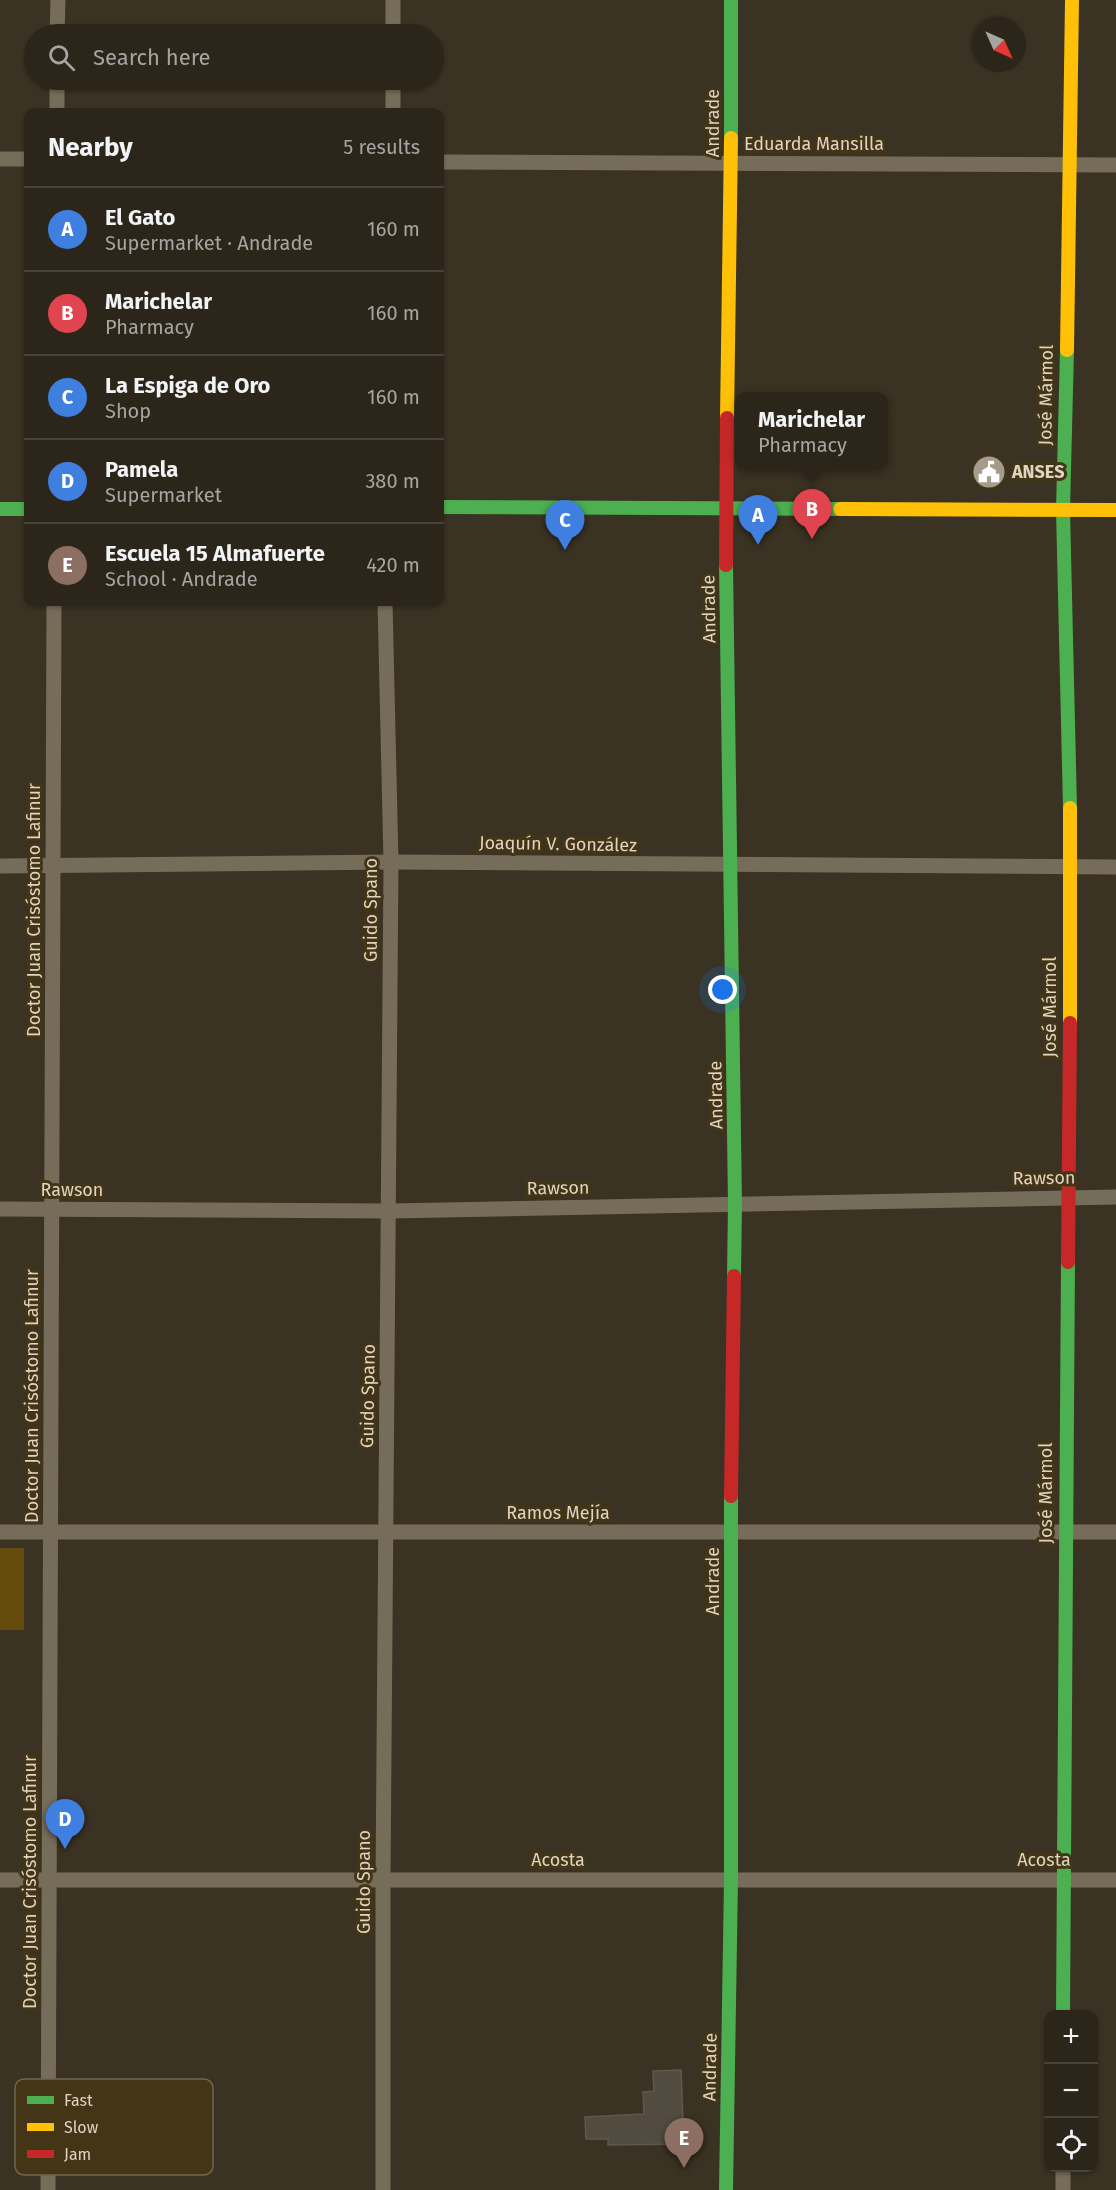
<!DOCTYPE html>
<meta charset="utf-8">
<style>
:root{--surface:#2c261a;--page:#383227;--text:#f1f3f6;--muted:#a6a5a2;--line:#484339;--accent:#ea580c}
body{margin:0;font-family:"Fira Sans",sans-serif;background:var(--page);color:var(--text)}
.controls{position:absolute;right:18px;bottom:18px;display:grid;overflow:hidden;border-radius:12px;box-shadow:0 2px 4px #0004}
.controls button{width:54px;height:54px;display:grid;place-items:center;padding:0;border:0;border-bottom:2px solid var(--line);background:var(--surface);color:var(--text);font:30px sans-serif}
.compass{position:absolute;left:972px;top:18px;width:54px;height:54px;border-radius:50%;background:var(--surface);box-shadow:0 2px 4px #0004;rotate:135deg}
.you{position:absolute;left:723px;top:990px;width:21px;height:21px;margin:-15px;border:4px solid #fff;border-radius:50%;background:#1a73e8;box-shadow:0 0 0 9px #1a73e833}
.badge{display:grid;place-items:center;width:39px;height:39px;border-radius:50%;background:var(--accent);color:#fff;font-size:20px;font-weight:700}
.pin{position:absolute;translate:-50% -50px;filter:drop-shadow(0 2px 3px #0008)}
.pin::after{content:'';position:absolute;top:32px;width:21px;height:18px;background:inherit;clip-path:polygon(0 0,100% 0,50% 100%)}
.popup{position:absolute;left:735px;top:392px;width:153px;height:78px;box-sizing:border-box;display:grid;place-content:center;border-radius:12px;background:var(--surface);filter:drop-shadow(0 2px 4px #0005);font-size:20px;white-space:nowrap;color:var(--muted)}
.popup b{font-size:22px;color:var(--text)}
.popup::after{content:'';position:absolute;left:50%;top:100%;margin-left:-12px;border:12px solid transparent;border-top-color:var(--surface)}
.list{margin:0;padding:0;list-style:none}
h2{display:flex;justify-content:space-between;align-items:center;height:78px;margin:0;padding:0 24px;font-size:26px}
h2 small{font-size:20px;font-weight:400;color:var(--muted)}
.list li{display:grid;grid-template-columns:39px 1fr auto;gap:18px;align-items:center;box-sizing:border-box;height:84px;padding:0 24px;border-top:2px solid var(--line)}
.list b{display:block;font-size:22px;white-space:nowrap}
.list p{margin:0;font-size:20px;white-space:nowrap;color:var(--muted)}
.list em{font-size:20px;font-style:normal;color:var(--muted)}
.icon{flex:none;width:33px;height:33px;fill:none;stroke:currentColor;stroke-width:2;stroke-linecap:round;stroke-linejoin:round}
.map{position:relative;flex:none;width:1116px;height:2190px;overflow:hidden}
.search{position:absolute;background:var(--surface);box-shadow:0 2px 4px #0004;left:24px;top:24px;width:420px;height:66px;display:flex;align-items:center;gap:15px;box-sizing:border-box;padding:0 21px;border-radius:33px;color:var(--muted);font-size:22px}
.panel{position:absolute;background:var(--surface);box-shadow:0 2px 4px #0004;left:24px;top:108px;width:420px;height:498px;border-radius:12px}
.map>svg:first-child{display:block}
.green{fill:#654a0d}
.building{fill:#524b3f;stroke:#60594b;stroke-width:1.5}
.lines{fill:none;stroke-linecap:round;stroke-linejoin:round}
.street{stroke:#766c5a;stroke-width:15}
.fast{stroke:#4caf50;stroke-width:14}
.slow{stroke:#ffc107;stroke-width:14}
.jam{stroke:#c62828;stroke-width:14}
.labels{text-anchor:middle;stroke-width:6;stroke-linejoin:round;paint-order:stroke}
.street-label{font-size:18px;fill:#ded5c4;stroke:#443517}
.poi-label{font-size:18px;font-weight:bold;fill:#ded5c4;stroke:#443517;text-anchor:start}
.key{fill:#443517;stroke:#72654b;stroke-width:1.5}
.key-label{font-size:16px;fill:#ded5c4}
</style>
<div class="map">
<svg width="1116" height="2190" viewBox="0 0 1116 2190">
<rect width="100%" height="100%" fill="#3a3222"/>
<!-- green -->
<rect class="green" x="0" y="1548" width="24" height="82"/>
<!-- building -->
<polygon class="building" points="681,2070 684,2144 608,2145 608,2139 586,2139 585,2117 644,2114 643,2092 654,2091 653,2071"/>
<g class="lines">
<!-- street -->
<g class="street">
<polyline points="57,34 58,0"/>
<polyline points="393,34 393,0"/>
<polyline points="57,112 57,80"/>
<polyline points="393,112 393,80"/>
<polyline points="0,159 28,159"/>
<polyline points="440,162 1116,165"/>
<polyline points="0,866 391,862 1116,867"/>
<polyline points="0,1209 390,1211 1116,1197"/>
<polyline points="0,1532 1116,1532"/>
<polyline points="0,1880 1116,1880"/>
<polyline points="48,2190 54,602"/>
<polyline points="383,2190 383,1880 391,862 385,602"/>
<polyline points="1063,2190 1063,2168"/>
</g>
<!-- fast -->
<g class="fast">
<polyline points="731,0 731,138"/>
<polyline points="1067,350 1063,510 1070,808"/>
<polyline points="440,507 840,509"/>
<polyline points="0,509 28,509"/>
<polyline points="726,565 735,1204 734,1276"/>
<polyline points="1063,2014 1068,1262"/>
<polyline points="726,2190 731,1880 731,1496"/>
</g>
<!-- slow -->
<g class="slow">
<polyline points="1067,350 1072,0"/>
<polyline points="727,418 731,138"/>
<polyline points="840,509 1116,510"/>
<polyline points="1070,808 1070,1023"/>
</g>
<!-- jam -->
<g class="jam">
<polyline points="726,565 727,418"/>
<polyline points="1068,1262 1070,1023"/>
<polyline points="731,1496 734,1276"/>
</g>
</g>
<!-- icons -->
<defs>
<g id="civic-disc" transform="scale(1.725)"><circle r="9.5" fill="#a59c8b" stroke="#443517"/><path d="M-.6-6.5H3V-4.5H.6V-3L4-1V1h2V6H-6V1h2V-1L-.6-3ZM-1.2 2.5V6h2.4V2.5Z" fill="#fff"/></g>
</defs>
<g fill-rule="evenodd">
<use href="#civic-disc" x="989" y="472"/>
</g>
<g class="labels">
<!-- street labels -->
<g class="street-label">
<text transform="translate(713 123) rotate(-90)" y="6">Andrade</text>
<text x="814" y="150">Eduarda Mansilla</text>
<text transform="translate(1046 395) rotate(-89)" y="6">José Mármol</text>
<text transform="translate(709 609) rotate(-91)" y="6">Andrade</text>
<text transform="translate(558 844) rotate(1)" y="6">Joaquín V. González</text>
<text transform="translate(34 910) rotate(-90)" y="6">Doctor Juan Crisóstomo Lafinur</text>
<text transform="translate(371 910) rotate(-90)" y="6">Guido Spano</text>
<text transform="translate(1050 1007) rotate(-90)" y="6">José Mármol</text>
<text transform="translate(716 1095) rotate(-91)" y="6">Andrade</text>
<text transform="translate(1044 1178) rotate(-1)" y="6">Rawson</text>
<text transform="translate(558 1188) rotate(-1)" y="6">Rawson</text>
<text x="72" y="1196">Rawson</text>
<text transform="translate(32 1396) rotate(-90)" y="6">Doctor Juan Crisóstomo Lafinur</text>
<text transform="translate(368 1396) rotate(-89)" y="6">Guido Spano</text>
<text transform="translate(1046 1493) rotate(-90)" y="6">José Mármol</text>
<text x="558" y="1519">Ramos Mejía</text>
<text transform="translate(713 1581) rotate(-90)" y="6">Andrade</text>
<text x="558" y="1866">Acosta</text>
<text x="1044" y="1866">Acosta</text>
<text transform="translate(30 1882) rotate(-90)" y="6">Doctor Juan Crisóstomo Lafinur</text>
<text transform="translate(364 1882) rotate(-90)" y="6">Guido Spano</text>
<text transform="translate(710 2067) rotate(-89)" y="6">Andrade</text>
</g>
<!-- poi labels -->
<g class="poi-label">
<text x="1012" y="478">ANSES</text>
</g>
</g>
<!-- legend -->
<rect x="15" y="2079" width="198" height="96" rx="9" class="key"/>
<rect x="27" y="2096" width="27" height="8" fill="#4caf50"/>
<rect x="27" y="2123" width="27" height="8" fill="#ffc107"/>
<rect x="27" y="2150" width="27" height="8" fill="#c62828"/>
<g class="key-label">
<text x="64" y="2106">Fast</text>
<text x="64" y="2133">Slow</text>
<text x="64" y="2160">Jam</text>
</g>
</svg>
<div class="controls">
<button>+</button>
<button>−</button>
<button><svg class="icon" aria-label="locate" viewBox="0 0 24 24"><circle cx="12" cy="12" r="6"/><path d="M12 2v4M12 18v4M2 12h4M18 12h4"/></svg></button>
</div>
<svg class="compass" viewBox="-18 -18 36 36"><path d="M0-13l5 13h-10z" fill="#e53935"/><path d="M0 13l5-13h-10z" fill="#a6a5a2"/></svg>
<div class="you"></div>
<div class="pin badge" style="left:758px;top:545px;background:#3f7fe0">A</div>
<div class="pin badge" style="left:812px;top:539px;background:#e0444e">B</div>
<div class="popup"><b>Marichelar</b>Pharmacy</div>
<div class="pin badge" style="left:565px;top:550px;background:#3f7fe0">C</div>
<div class="pin badge" style="left:65px;top:1849px;background:#3f7fe0">D</div>
<div class="pin badge" style="left:684px;top:2168px;background:#8d6e63">E</div>
<div class="search"><svg class="icon" aria-label="search" viewBox="0 0 24 24"><circle cx="10" cy="10" r="6"/><path d="M15 15l6 6"/></svg>Search here</div>
<section class="panel">
<h2>Nearby<small>5 results</small></h2>
<ul class="list">
<li><span class="badge" style="background:#3f7fe0">A</span><div><b>El Gato</b><p>Supermarket · Andrade</p></div><em>160 m</em></li>
<li><span class="badge" style="background:#e0444e">B</span><div><b>Marichelar</b><p>Pharmacy</p></div><em>160 m</em></li>
<li><span class="badge" style="background:#3f7fe0">C</span><div><b>La Espiga de Oro</b><p>Shop</p></div><em>160 m</em></li>
<li><span class="badge" style="background:#3f7fe0">D</span><div><b>Pamela</b><p>Supermarket</p></div><em>380 m</em></li>
<li><span class="badge" style="background:#8d6e63">E</span><div><b>Escuela 15 Almafuerte</b><p>School · Andrade</p></div><em>420 m</em></li>
</ul>
</section>
</div>
